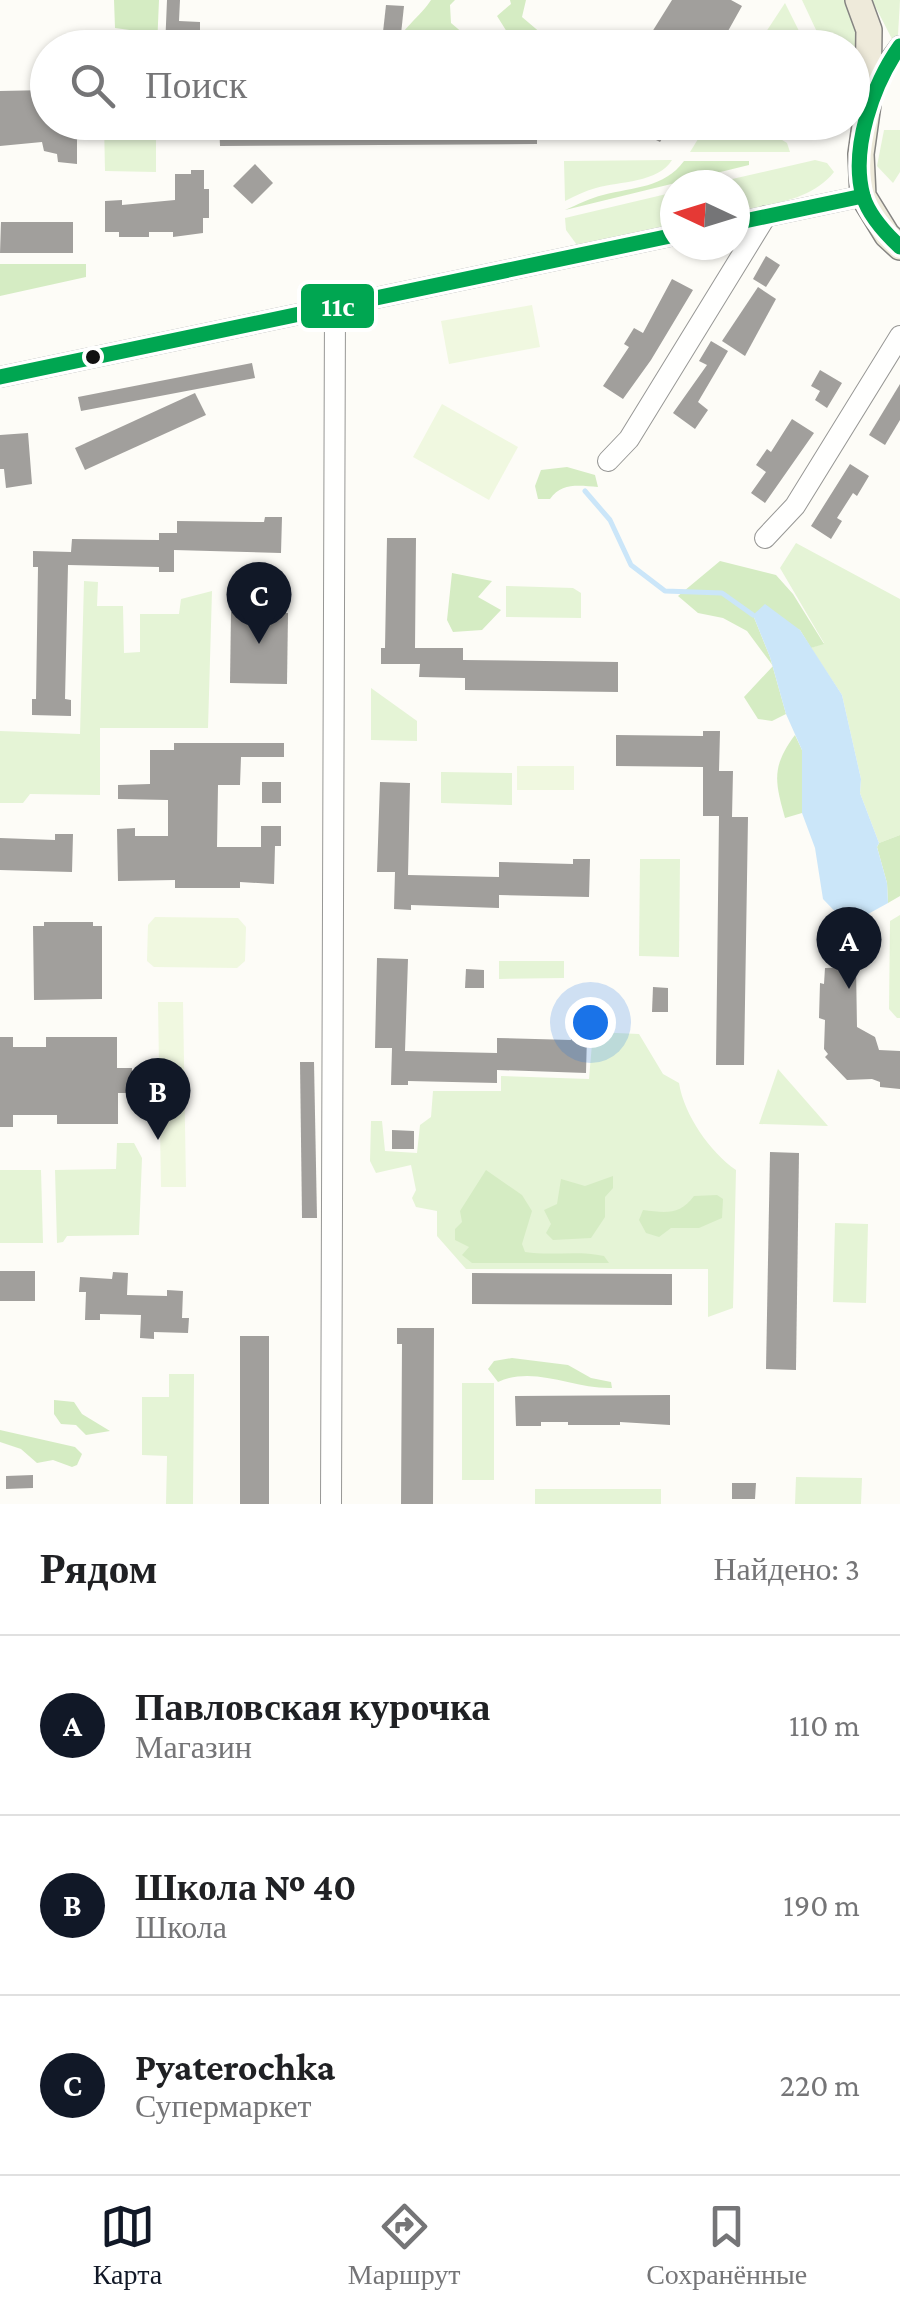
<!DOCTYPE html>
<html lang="ru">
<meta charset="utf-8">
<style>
:root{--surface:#fff;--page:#f6f6f6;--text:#202124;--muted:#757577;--line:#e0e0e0;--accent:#111827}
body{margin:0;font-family:"Crimson Pro",serif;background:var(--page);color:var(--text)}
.compass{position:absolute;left:660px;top:170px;width:90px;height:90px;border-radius:50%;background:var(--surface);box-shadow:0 2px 8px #0004;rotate:274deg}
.you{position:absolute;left:590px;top:1022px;width:35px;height:35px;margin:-25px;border:8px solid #fff;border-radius:50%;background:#1a73e8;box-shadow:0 0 0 15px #1a73e833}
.badge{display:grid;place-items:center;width:65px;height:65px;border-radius:50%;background:var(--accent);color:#fff;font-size:32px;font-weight:700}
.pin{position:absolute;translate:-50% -82px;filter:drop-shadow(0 2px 5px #0008)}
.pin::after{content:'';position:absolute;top:52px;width:35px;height:30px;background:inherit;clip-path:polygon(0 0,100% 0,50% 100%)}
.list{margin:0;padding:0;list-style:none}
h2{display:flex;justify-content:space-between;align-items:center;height:130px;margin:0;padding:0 40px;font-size:42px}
h2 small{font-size:32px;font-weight:400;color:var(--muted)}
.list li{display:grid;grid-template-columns:65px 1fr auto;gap:30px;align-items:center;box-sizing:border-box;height:180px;padding:0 40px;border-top:2px solid var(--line)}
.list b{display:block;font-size:38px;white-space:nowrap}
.list p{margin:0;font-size:32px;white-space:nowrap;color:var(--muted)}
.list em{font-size:32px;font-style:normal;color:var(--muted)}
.icon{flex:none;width:55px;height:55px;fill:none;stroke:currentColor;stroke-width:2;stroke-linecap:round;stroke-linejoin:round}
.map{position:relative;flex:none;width:900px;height:1504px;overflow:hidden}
.search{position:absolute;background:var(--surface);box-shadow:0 2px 8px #0004;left:30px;right:30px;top:30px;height:110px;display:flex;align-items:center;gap:25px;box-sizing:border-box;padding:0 35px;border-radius:55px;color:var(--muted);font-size:38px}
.sheet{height:670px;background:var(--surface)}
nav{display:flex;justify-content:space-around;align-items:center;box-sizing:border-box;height:140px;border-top:2px solid var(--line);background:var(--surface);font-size:28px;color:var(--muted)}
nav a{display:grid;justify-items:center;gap:5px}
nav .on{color:var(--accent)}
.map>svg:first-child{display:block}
.green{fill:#e5f4d6}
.forest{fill:#d5ecc3}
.pitch{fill:#f0f8e0}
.water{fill:#cbe6f9}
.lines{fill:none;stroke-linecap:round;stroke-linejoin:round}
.stream{stroke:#cbe6f9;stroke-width:5}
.building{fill:#a19f9c}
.minor-casing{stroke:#979795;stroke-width:22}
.major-casing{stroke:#858482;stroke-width:28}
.minor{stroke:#fffffe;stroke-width:20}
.major{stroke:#eeeada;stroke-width:25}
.bus-1-casing{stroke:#fff;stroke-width:22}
.bus-1{stroke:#00a651;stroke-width:15}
.bus-dot{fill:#111;stroke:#fff;stroke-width:4}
.line-badge{stroke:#fff;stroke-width:4}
.badge-label{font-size:28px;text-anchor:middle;font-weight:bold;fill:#fff}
</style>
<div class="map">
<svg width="900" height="1504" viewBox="0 0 900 1504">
<rect width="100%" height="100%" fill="#fdfcf7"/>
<!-- green -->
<g class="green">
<path d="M802,0h47c9,39 14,69 4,108l-1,-60 -28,-1z"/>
<polygon points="872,0 900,0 898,35 892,39"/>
<polygon points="785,3 807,47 756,47"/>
<polygon points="104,123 156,123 156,172 105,171"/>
<polygon points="708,123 755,123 787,143 790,152 690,152"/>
<polygon points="884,130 900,130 900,172 893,183 877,166"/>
<path d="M672,160c-14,23 -52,21 -76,28 -11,3 -21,8 -31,13l-1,-40z"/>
<path d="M815,160l12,3 7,9c-23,29 -64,32 -99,40v-27h-29z"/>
<polygon points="675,192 675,224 577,245 566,230 565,218"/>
<polygon points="796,543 900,599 900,835 879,843 860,793 861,779 842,695 811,648 824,643 780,568"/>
<polygon points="84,581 98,582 97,606 123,606 124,653 140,652 140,614 179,614 181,599 212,591 208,728 100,728 100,795 30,794 23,803 0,803 0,731 80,734"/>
<polygon points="506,586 573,588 581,593 581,618 506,617"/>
<polygon points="371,688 417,721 417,741 371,740"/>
<polygon points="441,772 512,773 512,805 441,803"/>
<polygon points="640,859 680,859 679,957 639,956"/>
<polygon points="900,915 900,1018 897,1018 889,1009 890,921"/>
<polygon points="499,961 564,961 564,978 499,979"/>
<path d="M593,1032l46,2 24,40 16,9c5,32 31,69 57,87l-3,138 -25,9v-48h-242l-29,-33v-25l-21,-4 -4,-9 4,-8 -5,-25 -35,8 -6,-12 1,-40h11l3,30 32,2 3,-28 11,-8 2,-26h68v-15l88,3z"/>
<polygon points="778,1069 828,1126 759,1124"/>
<polygon points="117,1143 134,1143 142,1158 139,1235 67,1236 63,1242 57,1243 55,1170 116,1169"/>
<polygon points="0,1170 41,1170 43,1243 0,1243"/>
<polygon points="835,1223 868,1224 866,1303 833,1302"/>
<polygon points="169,1374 194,1374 193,1504 166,1504 167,1456 142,1455 142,1397 169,1397"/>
<rect x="462" y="1383" width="32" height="97"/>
<polygon points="796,1477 862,1478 861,1504 795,1504"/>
<rect x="535" y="1489" width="126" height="15"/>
</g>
<!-- forest -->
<g class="forest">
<polygon points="114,0 159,0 157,47 142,47 144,32 115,28"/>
<path d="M431,0h24l-5,5 1,18 13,11 2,13h-17l-2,-7 -18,1 -6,6h-28c2,-14 27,-32 36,-47z"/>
<polygon points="510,0 526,0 522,17 542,34 539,47 507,47 514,43 497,16 511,4"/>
<path d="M684,161h65v4l-184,45c12,-5 25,-12 38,-15 31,-8 61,-7 81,-34z"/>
<polygon points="0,264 86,264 86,277 0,296"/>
<path d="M567,467l28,8 3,12c-18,-1 -36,-5 -48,12h-12l-3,-13 6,-16z"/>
<polygon points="720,561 776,575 793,594 824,644 811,648 800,630 753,615 770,657 786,714 772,721 758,719 744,697 773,666 747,631 723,618 698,613 678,596"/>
<polygon points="452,573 492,581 478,597 501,610 482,630 453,632 447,620"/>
<path d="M795,735l7,15v63l-17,5c-10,-36 -14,-51 10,-83z"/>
<polygon points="900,835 900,896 888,903 887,883 877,847 879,843"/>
<path d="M486,1170l36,25 10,16 -10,33 3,8c27,4 53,-2 79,4l5,7h-137l-10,-8 7,-8 -14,-7v-11l7,-7 -2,-11z"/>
<polygon points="613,1176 613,1188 605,1197 605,1217 591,1238 553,1240 546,1233 551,1224 544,1210 557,1204 561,1179 585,1186"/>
<path d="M717,1195l6,4 -1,19 -23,10h-28l-12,9 -13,-4 -7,-13 4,-10c23,3 37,5 51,-14z"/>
<path d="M512,1358l56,7 23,13 20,4 1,6c-40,1 -77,-23 -114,-6l-10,-13 6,-8z"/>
<polygon points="54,1400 74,1402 82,1414 110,1431 86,1435 76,1425 61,1424 54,1414"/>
<polygon points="0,1430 75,1447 82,1454 77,1465 72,1467 53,1460 37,1463 21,1449 0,1442"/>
</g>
<!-- pitch -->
<g class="pitch">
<polygon points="532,305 540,347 449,364 441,321"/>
<polygon points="442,404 518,447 489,500 413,457"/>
<rect x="517" y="766" width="57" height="24"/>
<polygon points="155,917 238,918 246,927 245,961 237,968 154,967 147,961 148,925"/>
<polygon points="158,1002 183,1002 186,1187 161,1187"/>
</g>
<!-- water -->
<polygon class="water" points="765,604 800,630 842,695 861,779 860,793 879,843 877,847 887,883 888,903 848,925 823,899 815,848 802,813 802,750 786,714 770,657 753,615"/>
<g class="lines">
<!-- stream -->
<polyline class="stream" points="585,491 610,520 631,565 665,591 722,593 753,615"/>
</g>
<!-- building -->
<g class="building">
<polygon points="167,0 180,0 179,21 200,22 200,37 178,36 178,48 165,48"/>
<polygon points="672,0 731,0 742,6 723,40 711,33 703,48 642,48"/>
<polygon points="386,5 404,6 401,34 383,32"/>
<polygon points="48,90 48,122 77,122 77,164 58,162 57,154 44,151 42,142 0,146 0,91"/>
<polygon points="219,122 537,122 537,144 220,146"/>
<polygon points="616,122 673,122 660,142 648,136 616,138"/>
<polygon points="255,164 273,183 252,204 233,186"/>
<polygon points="191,170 204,170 204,189 209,189 209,218 203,218 203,233 173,237 173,232 149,232 149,237 119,237 119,232 105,232 105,201 122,200 122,205 175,200 175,174 191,174"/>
<polygon points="1,222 73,222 73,253 0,253"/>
<polygon points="766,256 780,265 766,287 753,279"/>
<polygon points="672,279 693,290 651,360 623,399 603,386 629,347 624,344 634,328 643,333"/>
<polygon points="758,287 776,299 745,356 722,341"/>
<polygon points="711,341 728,351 698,402 708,410 695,429 673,413 707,365 699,361"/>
<polygon points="252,363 255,378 81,411 78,397"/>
<polygon points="820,370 842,383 827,408 815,400 820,391 811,386"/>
<polygon points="900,384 900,420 885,445 869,435"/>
<polygon points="195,393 206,415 85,470 75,448"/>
<polygon points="792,419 814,433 765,503 751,493 766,472 756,465 767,449 771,452"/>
<polygon points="28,433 32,484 6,488 4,469 0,469 0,435"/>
<polygon points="850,464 869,476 857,496 853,493 837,518 842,521 831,539 811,526"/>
<polygon points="265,517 282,517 281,553 174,550 174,572 159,572 159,567 68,565 65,699 71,700 71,716 32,715 32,699 36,699 38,567 33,567 33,551 71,552 72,539 159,540 159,533 177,533 177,521 264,522"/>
<polygon points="387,538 416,538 415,648 463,648 463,660 618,662 618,692 465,690 465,678 419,677 420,664 381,664 381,648 385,648"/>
<polygon points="231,612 288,613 287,684 230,683"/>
<polygon points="703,731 720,731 719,771 733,771 732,817 748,817 744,1065 716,1065 719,816 703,816 703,767 616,766 616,735 703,736"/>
<polygon points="174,743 284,743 284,757 241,757 240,785 218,785 217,847 261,847 261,826 281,826 281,846 275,846 274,884 240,882 240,888 175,888 175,880 118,881 117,829 135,828 135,836 168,836 168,800 118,799 118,785 150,784 150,750 174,750"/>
<rect x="262" y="782" width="19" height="21"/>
<polygon points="380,782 410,783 408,875 499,877 499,862 573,864 573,859 590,859 589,897 499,895 499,908 411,905 411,910 394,909 395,872 377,872"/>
<polygon points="55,834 73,834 72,872 0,870 0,838 55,840"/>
<polygon points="44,922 93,922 93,926 102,926 102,999 34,1000 33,926 44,926"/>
<polygon points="377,958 408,959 405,1051 497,1053 497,1038 571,1040 571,1035 587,1035 586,1073 497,1070 497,1083 408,1081 408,1085 391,1085 392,1048 375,1048"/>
<polygon points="856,967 857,1027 875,1037 879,1050 900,1051 900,1089 880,1087 880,1082 872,1079 847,1080 825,1057 828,1054 824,1049 825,1020 819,1018 820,983 824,984 825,968"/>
<polygon points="466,969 484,970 484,988 465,988"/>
<polygon points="653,987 668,988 668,1012 652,1012"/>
<polygon points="0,1037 13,1037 13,1047 46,1047 46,1037 117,1037 117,1068 132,1068 132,1093 118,1093 118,1124 57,1124 57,1115 13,1115 13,1127 0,1127"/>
<polygon points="300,1062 314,1062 317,1218 302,1218"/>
<polygon points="392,1130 414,1131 414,1149 392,1149"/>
<polygon points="770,1152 799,1153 796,1370 766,1369"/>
<rect x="0" y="1271" width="35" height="30"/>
<polygon points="113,1272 128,1273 127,1295 167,1296 167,1290 183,1291 182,1318 189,1318 188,1333 154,1332 154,1339 140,1338 141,1315 100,1314 100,1320 85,1320 86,1292 79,1292 80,1277 112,1279"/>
<polygon points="472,1273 672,1274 672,1305 472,1304"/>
<polygon points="397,1328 434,1328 433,1504 401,1504 402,1344 397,1344"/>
<rect x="240" y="1336" width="29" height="168"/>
<polygon points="670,1395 670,1425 620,1422 620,1425 568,1425 568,1422 541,1422 541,1426 516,1426 515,1396"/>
<polygon points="33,1475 33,1488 6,1489 6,1476"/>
<polygon points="732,1483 756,1483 755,1499 732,1499"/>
</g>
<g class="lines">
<!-- minor casing -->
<g class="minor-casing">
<g id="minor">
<polyline points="872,96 883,69 900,46"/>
<polyline points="735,223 863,196"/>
<polyline points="0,377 675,235"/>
<polyline points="608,461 629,439 766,216"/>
<polyline points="765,538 795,506 900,336"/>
<polyline points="331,1504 335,307"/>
</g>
</g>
<!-- major casing -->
<g class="major-casing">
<polyline id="major" points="858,0 869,30 868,104 861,154 863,196 887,235 900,247"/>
</g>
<!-- minor -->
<use href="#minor" class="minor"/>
<!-- major -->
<use href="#major" class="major"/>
<!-- bus-1 casing -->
<g class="bus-1-casing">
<g id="bus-1">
<path d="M900,46c-27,38 -50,103 -37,150 6,20 22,37 37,51"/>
<polyline points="735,223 863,196"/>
<polyline points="0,377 675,235"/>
</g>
</g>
<!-- bus-1 -->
<use href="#bus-1" class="bus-1"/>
</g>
<!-- markers -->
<circle class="bus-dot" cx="93" cy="357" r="9"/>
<rect class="line-badge" x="299" y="282" width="77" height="48" rx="10" fill="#00a651"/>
<g class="badge-label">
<text x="338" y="316">11с</text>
</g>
</svg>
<svg class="compass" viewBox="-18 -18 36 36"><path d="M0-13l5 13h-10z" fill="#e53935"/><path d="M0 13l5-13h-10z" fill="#757577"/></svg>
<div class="you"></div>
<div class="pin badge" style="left:849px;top:989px">A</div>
<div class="pin badge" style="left:158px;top:1140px">B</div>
<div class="pin badge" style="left:259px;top:644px">C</div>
<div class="search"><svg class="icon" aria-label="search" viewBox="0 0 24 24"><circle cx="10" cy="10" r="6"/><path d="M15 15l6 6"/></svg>Поиск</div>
</div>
<section class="sheet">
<h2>Рядом<small>Найдено: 3</small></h2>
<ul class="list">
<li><span class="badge">A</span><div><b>Павловская курочка</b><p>Магазин</p></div><em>110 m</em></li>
<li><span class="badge">B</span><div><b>Школа № 40</b><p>Школа</p></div><em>190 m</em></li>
<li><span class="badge">C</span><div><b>Pyaterochka</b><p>Супермаркет</p></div><em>220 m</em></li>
</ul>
</section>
<nav>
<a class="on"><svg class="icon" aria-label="map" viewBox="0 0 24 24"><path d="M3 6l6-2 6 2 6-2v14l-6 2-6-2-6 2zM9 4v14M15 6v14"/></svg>Карта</a>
<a><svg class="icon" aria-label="directions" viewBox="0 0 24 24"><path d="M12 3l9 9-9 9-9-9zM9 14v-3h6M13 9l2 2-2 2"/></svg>Маршрут</a>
<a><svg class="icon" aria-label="saved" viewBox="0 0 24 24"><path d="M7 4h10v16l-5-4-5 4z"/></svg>Сохранённые</a>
</nav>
